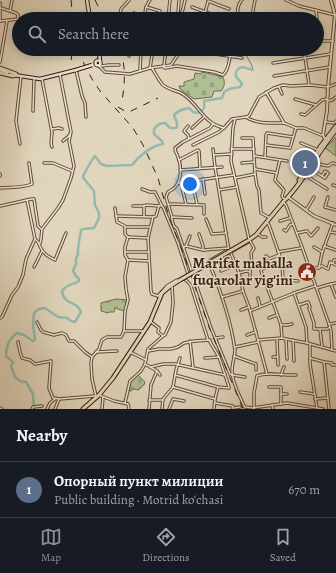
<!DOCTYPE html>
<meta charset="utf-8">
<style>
:root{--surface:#171b24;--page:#20242c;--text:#f1f3f6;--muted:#9ea1a6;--line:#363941;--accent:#8c9099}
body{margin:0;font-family:Alegreya,serif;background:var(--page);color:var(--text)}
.you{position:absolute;left:190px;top:184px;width:14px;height:14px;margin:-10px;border:3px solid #fff;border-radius:50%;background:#1a73e8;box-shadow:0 0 0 6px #1a73e833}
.badge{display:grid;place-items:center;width:26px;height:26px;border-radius:50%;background:var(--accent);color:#fff;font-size:13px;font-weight:700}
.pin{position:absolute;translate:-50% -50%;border:2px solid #fff;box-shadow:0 1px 4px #0006}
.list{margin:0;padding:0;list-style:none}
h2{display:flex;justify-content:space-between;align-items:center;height:52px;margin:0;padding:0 16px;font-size:17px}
h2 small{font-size:13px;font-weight:400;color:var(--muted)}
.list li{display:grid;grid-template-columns:26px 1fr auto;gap:12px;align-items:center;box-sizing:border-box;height:56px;padding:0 16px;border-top:1px solid var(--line)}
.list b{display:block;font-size:15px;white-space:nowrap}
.list p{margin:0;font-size:13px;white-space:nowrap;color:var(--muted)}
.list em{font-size:13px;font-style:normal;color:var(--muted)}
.icon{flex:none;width:22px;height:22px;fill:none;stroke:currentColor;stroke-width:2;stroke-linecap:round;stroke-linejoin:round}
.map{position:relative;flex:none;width:336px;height:409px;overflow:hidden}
.search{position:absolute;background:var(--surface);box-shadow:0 2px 10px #0003;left:12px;right:12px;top:12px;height:44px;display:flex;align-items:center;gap:10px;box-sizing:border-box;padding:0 14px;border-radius:22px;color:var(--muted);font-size:15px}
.sheet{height:108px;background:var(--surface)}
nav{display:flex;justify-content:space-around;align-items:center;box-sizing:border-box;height:56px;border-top:1px solid var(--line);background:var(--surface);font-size:11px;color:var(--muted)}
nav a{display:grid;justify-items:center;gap:2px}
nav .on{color:var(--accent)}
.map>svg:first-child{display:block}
.cemetery{fill:url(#cemetery-stones);stroke:#726c50}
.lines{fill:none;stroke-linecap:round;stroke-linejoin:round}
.stream{stroke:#6f7a6d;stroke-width:1}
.river{stroke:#95b9ad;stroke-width:2.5}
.minor-casing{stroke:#604a3a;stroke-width:3.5}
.tertiary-casing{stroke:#604a3a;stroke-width:4}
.secondary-casing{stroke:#351b0e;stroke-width:4.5}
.primary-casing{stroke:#351b0e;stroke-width:5}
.minor{stroke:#ece4d4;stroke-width:1.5}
.tertiary{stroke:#ece4d4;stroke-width:2}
.secondary{stroke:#ece4d4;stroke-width:2.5}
.primary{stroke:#e1d6bd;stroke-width:3}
.rail{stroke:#351b0e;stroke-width:1;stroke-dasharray:7 7;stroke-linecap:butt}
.secondary-bridge-casing{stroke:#351b0e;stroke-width:4.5;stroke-linecap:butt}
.primary-bridge-casing{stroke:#351b0e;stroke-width:5;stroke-linecap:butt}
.secondary-bridge{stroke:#ece4d4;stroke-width:2.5}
.primary-bridge{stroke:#e1d6bd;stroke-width:3}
.labels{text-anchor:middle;stroke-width:3;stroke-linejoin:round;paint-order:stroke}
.poi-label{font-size:15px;font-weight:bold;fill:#351b0e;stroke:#ece4d4;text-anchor:end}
</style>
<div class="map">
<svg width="336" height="409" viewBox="0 0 336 409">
<defs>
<pattern id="cemetery-stones" width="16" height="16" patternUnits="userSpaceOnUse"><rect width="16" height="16" fill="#b0be93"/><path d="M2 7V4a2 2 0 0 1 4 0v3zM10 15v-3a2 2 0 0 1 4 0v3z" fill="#98a37e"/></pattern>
</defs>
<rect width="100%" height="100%" fill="#e1d6bd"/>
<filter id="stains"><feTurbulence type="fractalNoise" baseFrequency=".005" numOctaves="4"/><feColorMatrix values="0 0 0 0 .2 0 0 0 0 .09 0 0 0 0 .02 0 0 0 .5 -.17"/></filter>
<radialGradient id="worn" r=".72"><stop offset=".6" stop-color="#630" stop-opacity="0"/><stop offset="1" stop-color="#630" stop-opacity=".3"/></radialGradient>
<!-- cemetery -->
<g class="cemetery">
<path d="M202,72l21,5c2,5 2,9 -2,14h-7l-2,6 -18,2 -14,-10 -1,-3h5v-4l10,-3 1,-6 6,1z"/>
<polygon points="336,137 336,156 325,148"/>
<polygon points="116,299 128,300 124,311 115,308 114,312 109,312 108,313 101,311 101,303"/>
<polygon points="138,375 145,382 144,385 142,386 141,388 139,388 139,390 133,389 131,391 129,391 130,382"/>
</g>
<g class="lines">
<!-- stream -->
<path class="stream" d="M245,49l-1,2c3,7 8,12 9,19"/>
<!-- river -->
<path class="river" d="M34,409l-1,-15 -7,-12 -6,-1 -5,-4 -4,-11 2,-4 -7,-6c0,-9 2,-17 11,-23l7,2 9,6 2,-1 -2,-15 1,-12 5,-4 6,-1 13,9 9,1 4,3 4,1 6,-10c-4,-12 -17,-6 -19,-21 7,-9 10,-5 17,-10v-2l-3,-3 -3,-5 3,-7v-6l2,-3c-1,-8 2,-16 3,-25l2,-1 11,-1 5,-10v-5l-4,-8 -1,-14 -9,-11 -2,-3 1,-3 8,-14 3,-4 6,8 6,2 25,-1c7,-9 19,-19 31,-21l-1,-3 -8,-7v-5l5,-5 6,-1 5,5h6l1,-1v-4l-3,-8c5,-5 9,-6 15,-7l4,4 4,1c7,-3 8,-4 7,-12l18,-3 2,-6 5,-3 11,-2 2,-3 -2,-3 -4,-4v-5l3,-4 4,-1 10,3"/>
<!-- minor casing -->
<g class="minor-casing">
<g id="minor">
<polyline points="179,0 178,15 179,18"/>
<polyline points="286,0 299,6 335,15"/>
<polyline points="208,1 229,9"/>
<polyline points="0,3 0,21"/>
<polyline points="146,7 160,11 157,19"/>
<polyline points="192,7 224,19"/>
<polyline points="1,8 16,13 18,15 18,19"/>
<polyline points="10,11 12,0"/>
<polyline points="316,11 317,19"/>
<polyline points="134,13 133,18 136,19"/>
<polyline points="304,15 304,19"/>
<path d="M121,19c-2,-14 2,-10 8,-19"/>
<polyline points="144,19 146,7 150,0"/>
<polyline points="168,19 170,0"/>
<polyline points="179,19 183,9 185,0"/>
<polyline points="203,19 208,2"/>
<path d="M238,19c-1,-7 -1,-14 4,-19"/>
<polyline points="253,19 253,11 255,0"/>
<polyline points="271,19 274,16 304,18"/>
<polyline points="0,21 19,19"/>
<polyline points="317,22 318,41"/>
<polyline points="317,41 333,41"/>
<polyline points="201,49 215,54 242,58"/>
<polyline points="304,49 309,85"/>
<polyline points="129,56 130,49"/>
<polyline points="0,62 7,21"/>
<polyline points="273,63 331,54"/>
<polyline points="98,65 105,72 130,74 150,68 171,65 177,56 179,49"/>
<polyline points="101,66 109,65 119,65"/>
<polyline points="164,66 166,49"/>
<path d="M163,67l2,1 12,-2 37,6 9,3c5,-4 6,-12 7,-18"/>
<polyline points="150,68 153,49"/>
<path d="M152,68c3,5 6,11 10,16 5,6 16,6 22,11 16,11 19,28 40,33l8,-9 14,-2 3,-1 10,-19 15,-9 9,-3 8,1 19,-1 18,2 8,-3"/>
<polyline points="76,70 82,96 85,103 86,117"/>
<polyline points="140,71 141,49"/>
<polyline points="274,76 330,67"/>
<path d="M42,79l10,53c0,5 -2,11 0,15"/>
<polyline points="279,87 282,94"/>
<polyline points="266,92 284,123 296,128 304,128 321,135 323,135"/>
<polyline points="295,99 316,105"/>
<polyline points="327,101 332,100 336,97"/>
<polyline points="33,111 34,79"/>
<polyline points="301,114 305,115 322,100 327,99"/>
<path d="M246,117c9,7 27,6 38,6"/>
<polyline points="235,119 233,128 231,161 249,239"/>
<polyline points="326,122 334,123 336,121"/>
<path d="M213,124l-3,4 -27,14 -8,6c0,5 2,5 3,9 4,10 4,25 -5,32 0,0 -5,3 -5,3l-2,5 6,20v4l2,5 3,3 34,99 19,46 2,1 13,2"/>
<polyline points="188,126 184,131 188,135 189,139"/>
<polyline points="192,128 204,117"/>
<polyline points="52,129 59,128 62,129"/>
<polyline points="242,138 253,138 255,174 257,186 259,190 261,213 270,218"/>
<path d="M63,141c2,-3 6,-3 7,-7"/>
<polyline points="301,143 318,150"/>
<polyline points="20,144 16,121 21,76"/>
<polyline points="193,145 219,132 224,128"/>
<polyline points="266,145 290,148 296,128"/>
<polyline points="213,149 215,167 229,251"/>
<polyline points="231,149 254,149"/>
<polyline points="214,155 232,154"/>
<polyline points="255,156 287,161"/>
<polyline points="265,157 266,135 267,133 293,137"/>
<polyline points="179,160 198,150 199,151 200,168"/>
<polyline points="280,160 275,180 284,190 282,196 283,198 285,199"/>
<polyline points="44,163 53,163 72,171"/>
<polyline points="242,163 254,162"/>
<polyline points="314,163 328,166 333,163 336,164"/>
<polyline points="309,168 325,178 328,173"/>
<polyline points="255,169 277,173"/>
<polyline points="180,170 222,167"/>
<polyline points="0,174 0,176"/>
<polyline points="305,175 327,189"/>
<polyline points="322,176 325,171 328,173"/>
<polyline points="235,178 255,174"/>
<polyline points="203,179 205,194"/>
<polyline points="192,181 197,204"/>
<polyline points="178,183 234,175"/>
<polyline points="181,183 186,204"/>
<polyline points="333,185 336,186"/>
<path d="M0,188c10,-1 23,0 32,-4l-3,-21"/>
<polyline points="142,189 150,192 155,192 162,206"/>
<polyline points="219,190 237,187"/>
<polyline points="328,197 325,207 336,210"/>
<polyline points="27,200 32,199 34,199 38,226 41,229"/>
<polyline points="283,202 286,205 302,247 330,327 331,331 332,350"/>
<polyline points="169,204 204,205 204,214"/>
<path d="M0,206l27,-6 8,39c6,5 3,5 7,11 3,6 8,7 13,10l11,-27"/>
<polyline points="133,206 144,206 144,216"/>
<polyline points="144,206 146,205 159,206"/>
<polyline points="115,208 117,222 125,226 125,234 128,237"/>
<polyline points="306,210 311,202 314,197"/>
<polyline points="116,216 153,217 148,238 151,291 152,294 158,296"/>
<polyline points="153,217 156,216 159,206 160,205 163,207 178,243 188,274"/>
<polyline points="172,217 192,218"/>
<polyline points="206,219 212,234 226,233"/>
<polyline points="280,221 290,218"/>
<polyline points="267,222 269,225 282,262 283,280 298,281"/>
<polyline points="126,227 150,227"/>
<polyline points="284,230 286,231 290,225 293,224"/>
<polyline points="330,232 336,233"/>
<polyline points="257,233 262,237 266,237"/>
<polyline points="297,233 307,231 311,236 318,228"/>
<polyline points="199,234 203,246 203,250"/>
<polyline points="40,243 41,239 42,229 58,208 63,200 71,178 74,166 69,141 71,132 60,75"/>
<polyline points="186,246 190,236"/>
<polyline points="324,246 336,250"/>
<polyline points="184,247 186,246 203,250 229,248"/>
<polyline points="314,247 322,252"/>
<polyline points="230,251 239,273 243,291 249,307 267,374"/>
<polyline points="125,252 149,252"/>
<polyline points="278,252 301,248"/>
<polyline points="266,256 269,259 279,255"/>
<polyline points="222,257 250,241"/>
<polyline points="128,260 149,261"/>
<path d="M209,263c11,26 22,59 26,87 0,6 -3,14 -3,21 0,12 8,25 12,35l1,1 8,1 34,-5 36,6"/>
<polyline points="333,263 334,260 336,260"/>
<polyline points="34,267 42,251"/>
<polyline points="319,267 322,266 328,269 330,262 336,265"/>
<polyline points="310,268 319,268 322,253 333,223"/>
<polyline points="192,271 226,251"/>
<polyline points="221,271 236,265"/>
<polyline points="239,273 246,271 250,272 250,264 252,263 251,253 254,248 250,241"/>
<polyline points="250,276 250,272"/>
<path d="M184,278c2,3 6,5 7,8l17,54"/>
<polyline points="331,284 336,297"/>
<polyline points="317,288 327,285 336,283"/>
<polyline points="294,293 306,327 307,343"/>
<polyline points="158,296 167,286 177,280"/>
<polyline points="222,297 243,291"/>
<polyline points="258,298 260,306"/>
<polyline points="299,305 308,302 310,307 309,308 314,323 314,329 327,329 330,327"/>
<polyline points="241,310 249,307"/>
<polyline points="250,311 294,293 315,286"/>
<polyline points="0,318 2,317 12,295 18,287 23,275 26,259 35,239"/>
<polyline points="269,318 277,315"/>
<polyline points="37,322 41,330 43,332 54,335 62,333 66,335 69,341 74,341 85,352 92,357"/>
<polyline points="151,322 159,328 158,332 163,336"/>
<polyline points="329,324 336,323"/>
<polyline points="281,325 287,325 292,324"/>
<polyline points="320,330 322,346"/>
<polyline points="124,331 125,311 128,300 126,289 125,277 128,260 125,255 125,247 128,237 148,238"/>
<polyline points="247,335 256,332"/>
<polyline points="216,338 223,337"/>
<polyline points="282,338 281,325 278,316 261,271 262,269 282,262"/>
<polyline points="277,339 278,365"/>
<polyline points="286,339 287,359"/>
<polyline points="258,340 282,338 286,339 307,343 336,351"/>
<polyline points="293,340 294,361"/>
<polyline points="190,341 193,367"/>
<polyline points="18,342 20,352 22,358 30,360 35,364 51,361 49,388 53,398 59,399 95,396"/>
<polyline points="310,344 310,364 317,408"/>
<polyline points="235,347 258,342"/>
<polyline points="148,351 159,349 171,349 178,347 184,343 195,341 210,340"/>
<polyline points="96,352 117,351"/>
<polyline points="130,352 146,360"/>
<polyline points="234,356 256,364 256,370"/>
<polyline points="273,357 278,357"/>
<polyline points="205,358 219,357"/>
<polyline points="310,358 324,362 329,409"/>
<polyline points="324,362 332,363 332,365 336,365"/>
<polyline points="145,364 157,371 151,385 149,409"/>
<polyline points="151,367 163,364 175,364 225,375"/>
<polyline points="157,371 160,375"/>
<polyline points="175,375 218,387 229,388 229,387 219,357 209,340"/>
<polyline points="281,375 284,367"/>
<polyline points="173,387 215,399"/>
<polyline points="269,387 281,387 281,404"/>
<polyline points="300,392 314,394"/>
<polyline points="281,394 287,394"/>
<polyline points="99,395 114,401 128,404 129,409"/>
<polyline points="96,396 92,379 91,363 92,357 99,349 102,340 107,337 121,337 124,331 143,331"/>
<polyline points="315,399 328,398"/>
<polyline points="149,400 163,400"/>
<polyline points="125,403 130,381 141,371 145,364 148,349 163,336 165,335 171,322 173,303 172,286"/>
<polyline points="215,403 233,406 233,409"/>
<polyline points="272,405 273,409"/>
<polyline points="0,408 2,409"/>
<polyline points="234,408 240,407"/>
<polyline points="32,409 33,407 42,406"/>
<polyline points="47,409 50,403 56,398"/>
<polyline points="55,409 59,399"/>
<polyline points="102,409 103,397"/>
<polyline points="162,409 163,399 173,387 176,370 180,358"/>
<polyline points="169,409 173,399 184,401"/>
<polyline points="214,409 215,399 218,387"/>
<path d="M254,409v-16l3,-17c10,-5 27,0 39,-1"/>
</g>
</g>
<!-- tertiary casing -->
<g class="tertiary-casing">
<g id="tertiary">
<polyline points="325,139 323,135 327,111 328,87 335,15 331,0"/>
<polyline points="288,197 314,216 336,225"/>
</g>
</g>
<!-- secondary casing -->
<g class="secondary-casing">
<g id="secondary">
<polyline points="87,0 90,19"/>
<polyline points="99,49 100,62"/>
<circle cx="98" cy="63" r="2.5"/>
<polyline points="0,70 7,72"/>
<polyline points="14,75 40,79 76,70"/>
</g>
</g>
<!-- primary casing -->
<g class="primary-casing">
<g id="primary">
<polyline points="0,68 16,74"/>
<polyline points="0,73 13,76 16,75"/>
<polyline points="299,180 320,147 336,126"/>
<path d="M249,240l7,-5 28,-34c12,-11 21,-26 30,-40 7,-11 14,-21 22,-31"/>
<polyline points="83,409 99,395 113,378 150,322 162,293 169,287 180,280"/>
</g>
</g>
<!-- minor -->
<use href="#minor" class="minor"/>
<!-- tertiary -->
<use href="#tertiary" class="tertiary"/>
<!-- secondary -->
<use href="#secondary" class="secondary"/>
<!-- primary -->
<use href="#primary" class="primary"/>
<!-- rail -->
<g class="rail">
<polyline points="71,0 73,19"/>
<polyline points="95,0 103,16"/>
<polyline points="78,49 85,66 92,79 100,91 133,128 143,145 158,178 169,217 185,258 209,327 243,409"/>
<path d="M120,49c6,17 5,34 2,52"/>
<polyline points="71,60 73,49"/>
<polyline points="118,107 123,110 129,112 158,98"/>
</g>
<!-- secondary-bridge casing -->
<g class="secondary-bridge-casing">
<polyline id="secondary-bridge" points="76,70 92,65"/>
</g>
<!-- primary-bridge casing -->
<g class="primary-bridge-casing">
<polyline id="primary-bridge" points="180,280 249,240"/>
</g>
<!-- secondary-bridge -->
<use href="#secondary-bridge" class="secondary-bridge"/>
<!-- primary-bridge -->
<use href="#primary-bridge" class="primary-bridge"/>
</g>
<!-- icons -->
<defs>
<g id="civic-disc" transform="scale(1)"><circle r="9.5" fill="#8f2418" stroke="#ece4d4"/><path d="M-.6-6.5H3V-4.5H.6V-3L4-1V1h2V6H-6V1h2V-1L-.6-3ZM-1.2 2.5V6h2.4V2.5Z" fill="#fff"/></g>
</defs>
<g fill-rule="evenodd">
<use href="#civic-disc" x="307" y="272"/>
</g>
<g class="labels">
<!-- poi labels -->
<g class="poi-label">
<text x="293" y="268">Marifat mahalla<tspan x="293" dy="17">fuqarolar yig'ini</tspan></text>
</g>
</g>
<rect width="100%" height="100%" filter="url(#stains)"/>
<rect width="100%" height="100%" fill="url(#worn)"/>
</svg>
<div class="you"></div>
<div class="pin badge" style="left:305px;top:163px;background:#5c6f8a">1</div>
<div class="search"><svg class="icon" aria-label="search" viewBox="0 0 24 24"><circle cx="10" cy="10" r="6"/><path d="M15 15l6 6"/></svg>Search here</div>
</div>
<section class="sheet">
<h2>Nearby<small></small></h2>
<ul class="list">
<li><span class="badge" style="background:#5c6f8a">1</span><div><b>Опорный пункт милиции</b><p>Public building · Motrid ko'chasi</p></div><em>670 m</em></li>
</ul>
</section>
<nav>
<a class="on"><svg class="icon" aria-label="map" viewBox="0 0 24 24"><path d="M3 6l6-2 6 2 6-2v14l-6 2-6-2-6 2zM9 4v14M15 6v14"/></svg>Map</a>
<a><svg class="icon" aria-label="directions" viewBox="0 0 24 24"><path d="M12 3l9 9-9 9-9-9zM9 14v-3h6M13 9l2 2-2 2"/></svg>Directions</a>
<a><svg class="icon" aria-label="saved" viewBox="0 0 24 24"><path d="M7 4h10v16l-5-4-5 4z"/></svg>Saved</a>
</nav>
